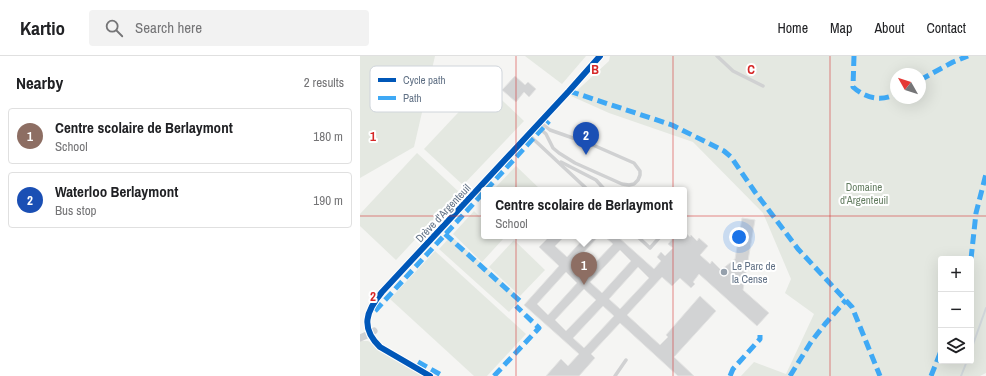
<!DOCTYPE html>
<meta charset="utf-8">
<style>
:root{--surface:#fff;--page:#f2f2f2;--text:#202124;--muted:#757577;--line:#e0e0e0;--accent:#1a73e8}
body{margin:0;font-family:"Archivo Narrow",sans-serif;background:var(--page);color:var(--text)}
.controls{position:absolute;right:12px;bottom:12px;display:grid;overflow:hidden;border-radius:4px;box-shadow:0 4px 16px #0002}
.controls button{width:36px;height:36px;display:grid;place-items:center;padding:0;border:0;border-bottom:1px solid var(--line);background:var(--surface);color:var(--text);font:20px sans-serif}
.compass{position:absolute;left:530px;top:12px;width:36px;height:36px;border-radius:50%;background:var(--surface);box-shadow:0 4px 16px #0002;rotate:309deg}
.you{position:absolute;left:379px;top:181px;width:14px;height:14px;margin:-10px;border:3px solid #fff;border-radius:50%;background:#1a73e8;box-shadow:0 0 0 6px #1a73e833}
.badge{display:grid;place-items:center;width:26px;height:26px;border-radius:50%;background:var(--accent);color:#fff;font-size:13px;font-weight:700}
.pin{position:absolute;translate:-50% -33px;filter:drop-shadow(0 1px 2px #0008)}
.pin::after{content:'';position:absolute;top:21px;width:14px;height:12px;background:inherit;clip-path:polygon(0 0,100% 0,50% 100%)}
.popup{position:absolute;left:121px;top:131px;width:206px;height:52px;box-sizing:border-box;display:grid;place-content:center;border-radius:4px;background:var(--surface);filter:drop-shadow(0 1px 3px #0005);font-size:13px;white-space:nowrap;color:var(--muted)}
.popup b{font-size:15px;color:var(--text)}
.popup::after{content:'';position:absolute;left:50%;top:100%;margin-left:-8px;border:8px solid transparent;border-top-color:var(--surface)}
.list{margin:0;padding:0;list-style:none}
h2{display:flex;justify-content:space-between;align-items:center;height:52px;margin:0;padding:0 16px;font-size:17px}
h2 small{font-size:13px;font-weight:400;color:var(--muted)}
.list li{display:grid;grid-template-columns:26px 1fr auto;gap:12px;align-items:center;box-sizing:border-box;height:56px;margin:0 8px 8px;padding:0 8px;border:1px solid var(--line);border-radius:4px}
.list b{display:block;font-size:15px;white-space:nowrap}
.list p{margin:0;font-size:13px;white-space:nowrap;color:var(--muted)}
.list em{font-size:13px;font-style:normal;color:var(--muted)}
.icon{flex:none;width:22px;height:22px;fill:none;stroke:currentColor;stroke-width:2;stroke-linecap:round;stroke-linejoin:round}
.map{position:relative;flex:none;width:626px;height:320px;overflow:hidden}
header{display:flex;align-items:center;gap:24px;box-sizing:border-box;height:56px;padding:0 20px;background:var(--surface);border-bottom:1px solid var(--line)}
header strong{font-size:19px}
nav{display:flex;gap:22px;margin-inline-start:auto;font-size:14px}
.search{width:280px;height:36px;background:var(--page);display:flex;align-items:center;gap:10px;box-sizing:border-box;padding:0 14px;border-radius:4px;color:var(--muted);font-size:15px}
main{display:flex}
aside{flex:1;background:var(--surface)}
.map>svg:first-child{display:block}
.green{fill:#e4e8e1;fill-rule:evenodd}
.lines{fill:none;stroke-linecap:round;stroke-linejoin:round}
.stream{stroke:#d2d8dc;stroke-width:2}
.building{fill:#d2d3d4;stroke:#e4e4e3;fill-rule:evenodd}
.lane{stroke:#d0d1d2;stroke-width:3.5}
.street{stroke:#d0d1d2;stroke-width:7}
.quiet{stroke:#3fa9f5;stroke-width:5;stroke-dasharray:10 5;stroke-linecap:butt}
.cycleway-casing{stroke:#fff;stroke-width:8}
.cycleway{stroke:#0057b8;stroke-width:6}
.grid{fill:none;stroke:#d62828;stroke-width:1;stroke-opacity:0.55}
.poi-dot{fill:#95a0ac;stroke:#fff;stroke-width:1.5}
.labels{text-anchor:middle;stroke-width:4;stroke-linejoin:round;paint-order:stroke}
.park-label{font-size:11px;fill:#647d61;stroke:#fff}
.street-label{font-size:11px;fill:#627286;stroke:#fff}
.poi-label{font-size:11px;fill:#627286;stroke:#fff;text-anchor:start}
.key{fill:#fff;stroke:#d0d5db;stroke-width:1}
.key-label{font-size:11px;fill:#627286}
.grid-label{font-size:13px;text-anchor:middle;font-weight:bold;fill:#d62828;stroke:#fff;stroke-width:4;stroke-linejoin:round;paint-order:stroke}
</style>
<header>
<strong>Kartio</strong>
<div class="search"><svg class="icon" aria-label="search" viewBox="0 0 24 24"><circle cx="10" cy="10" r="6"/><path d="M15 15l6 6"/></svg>Search here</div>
<nav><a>Home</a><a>Map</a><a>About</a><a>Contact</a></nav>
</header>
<main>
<aside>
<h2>Nearby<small>2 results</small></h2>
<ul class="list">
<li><span class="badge" style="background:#8d6e63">1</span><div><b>Centre scolaire de Berlaymont</b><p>School</p></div><em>180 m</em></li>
<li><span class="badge" style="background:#1a4fb4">2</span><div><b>Waterloo Berlaymont</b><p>Bus stop</p></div><em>190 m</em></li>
</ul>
</aside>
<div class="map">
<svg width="626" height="320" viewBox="0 0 626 320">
<rect width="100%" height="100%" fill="#f5f5f3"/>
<!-- green -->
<g class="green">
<polygon points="0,0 75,0 54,91 0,122"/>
<polygon points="165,0 226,0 202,28"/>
<path d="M250,0h376v317l-6,3h-239l13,-14 32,12 28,-60 -29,-21 6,-14 -28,-66 -70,-71 -84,-29 -38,-17 38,-35zM536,18h24v24h-24zM581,203h30v102h-30z"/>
<polygon points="125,28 164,65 103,129 64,93"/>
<polygon points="57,97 99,136 36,204 0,170 0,158"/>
<polygon points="156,110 181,134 133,134"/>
<polygon points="114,155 124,165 124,180 140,180 143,183 122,206 93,178"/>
<polygon points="91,180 161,243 149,256 79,193"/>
<polygon points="154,184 185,214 160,240 129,211"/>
<polygon points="75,195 166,278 127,320 114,320 30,243"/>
<polygon points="0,285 8,285 66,320 0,320"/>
</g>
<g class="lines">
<!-- stream -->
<g class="stream">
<polyline points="611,294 626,252"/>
<polyline points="601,320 607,305"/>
</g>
</g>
<!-- building -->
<g class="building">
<polygon points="155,20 165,29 168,26 176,33 169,41 164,36 156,46 142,34"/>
<path d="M382,162l13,2 -12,70 26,23 -12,13 -58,-52 -6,8 2,2 -4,4 -11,-10 -8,8 -10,-9 -35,38 33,30 8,-8 -2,-2 34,-39 16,15 -42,46 20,19h-16l-58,-53 -29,31 4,4 -16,18h-33l15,-17 7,7 11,-12 -55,-49 35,-39 -20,-19 8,-8 -3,-3h21l-10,10 12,11 19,-21h13l-18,19 11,11 21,-22 -9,-8h13l37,33 7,-8 -4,-4 4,-5 4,4 8,-8 -5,-4 7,-8h9v-4l6,5 1,-2 6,6 2,-3 9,8 -8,9 10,9 2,-3 9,9 14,-11zM260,194l11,11 -29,32 -12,-11zM278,211l11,11 -29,31 -11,-10zM206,216l11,11 -29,32 -11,-11zM224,233l12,11 -30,31 -11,-11zM243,250l11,10 -30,32 -11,-10z"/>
</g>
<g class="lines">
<!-- lane -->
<g class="lane">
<polyline points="357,0 373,15 403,30"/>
<polyline points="177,70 186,78 193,92 199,97 215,107 262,128 269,129 274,128 278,124 280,119 280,115 274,107 233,89 190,74 180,66"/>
<polyline points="169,79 228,134"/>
<polyline points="201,106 236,124 245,134"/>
<polyline points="277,180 290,192 299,182 297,180"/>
<polyline points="255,320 266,304"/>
</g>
<!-- street -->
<g class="street">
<polyline points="0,282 9,278 14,275"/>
<path d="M70,320l-50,-29c-20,-19 -14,-36 2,-55l187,-201 31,-35"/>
</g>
<!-- quiet -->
<g class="quiet">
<path d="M494,0l-1,31c12,11 28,15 43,7"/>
<polyline points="560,24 593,6 608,0"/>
<polyline points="209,35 312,69 364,95 371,101 395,136 438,193 492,251 520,320"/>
<polyline points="126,134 189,65"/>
<polyline points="85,178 160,245"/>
<polyline points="611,203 616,157 626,118"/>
<polyline points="15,255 124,136"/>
<polyline points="58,306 83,320"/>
<polyline points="134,320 179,272 156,250"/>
<polyline points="370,320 373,313 400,283 400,279"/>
<polyline points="430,320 451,286 465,268 486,244"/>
<polyline points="571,320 581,295"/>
</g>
<!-- cycleway casing -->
<g class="cycleway-casing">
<path id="cycleway" d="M70,320l-50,-29c-20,-19 -14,-36 2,-55l187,-201 31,-35"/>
</g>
<!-- cycleway -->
<use href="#cycleway" class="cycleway"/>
</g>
<!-- grid -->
<path class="grid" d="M156,0v320M313,0v320M470,0v320M0,160h626"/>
<!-- markers -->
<circle class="poi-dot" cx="364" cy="216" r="4"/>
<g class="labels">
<!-- park labels -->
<g class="park-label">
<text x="504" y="135">Domaine<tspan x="504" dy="13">d'Argenteuil</tspan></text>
</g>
<!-- street labels -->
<g class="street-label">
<text transform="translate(83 157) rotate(-47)" y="4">Drève d'Argenteuil</text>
</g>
<!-- poi labels -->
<g class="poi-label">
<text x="372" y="214">Le Parc de<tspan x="372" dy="13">la Cense</tspan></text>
</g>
</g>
<!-- legend -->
<rect x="10" y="10" width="132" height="46" rx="6" class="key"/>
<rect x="18" y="22" width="18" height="4" fill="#0057b8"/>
<rect x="18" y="40" width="18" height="4" fill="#3fa9f5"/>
<g class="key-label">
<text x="43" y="28">Cycle path</text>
<text x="43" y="46">Path</text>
</g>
<g class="grid-label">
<text x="235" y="18">B</text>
<text x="391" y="18">C</text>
<text x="13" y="85">1</text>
<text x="13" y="245">2</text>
</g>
</svg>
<div class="controls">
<button>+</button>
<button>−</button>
<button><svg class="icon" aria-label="layers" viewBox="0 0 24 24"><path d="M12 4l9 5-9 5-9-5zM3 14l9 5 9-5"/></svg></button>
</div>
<svg class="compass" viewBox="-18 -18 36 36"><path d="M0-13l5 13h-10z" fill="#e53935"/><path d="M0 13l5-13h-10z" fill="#757577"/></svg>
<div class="you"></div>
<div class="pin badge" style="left:224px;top:229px;background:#8d6e63">1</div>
<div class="popup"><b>Centre scolaire de Berlaymont</b>School</div>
<div class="pin badge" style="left:226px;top:99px;background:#1a4fb4">2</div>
</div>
</main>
